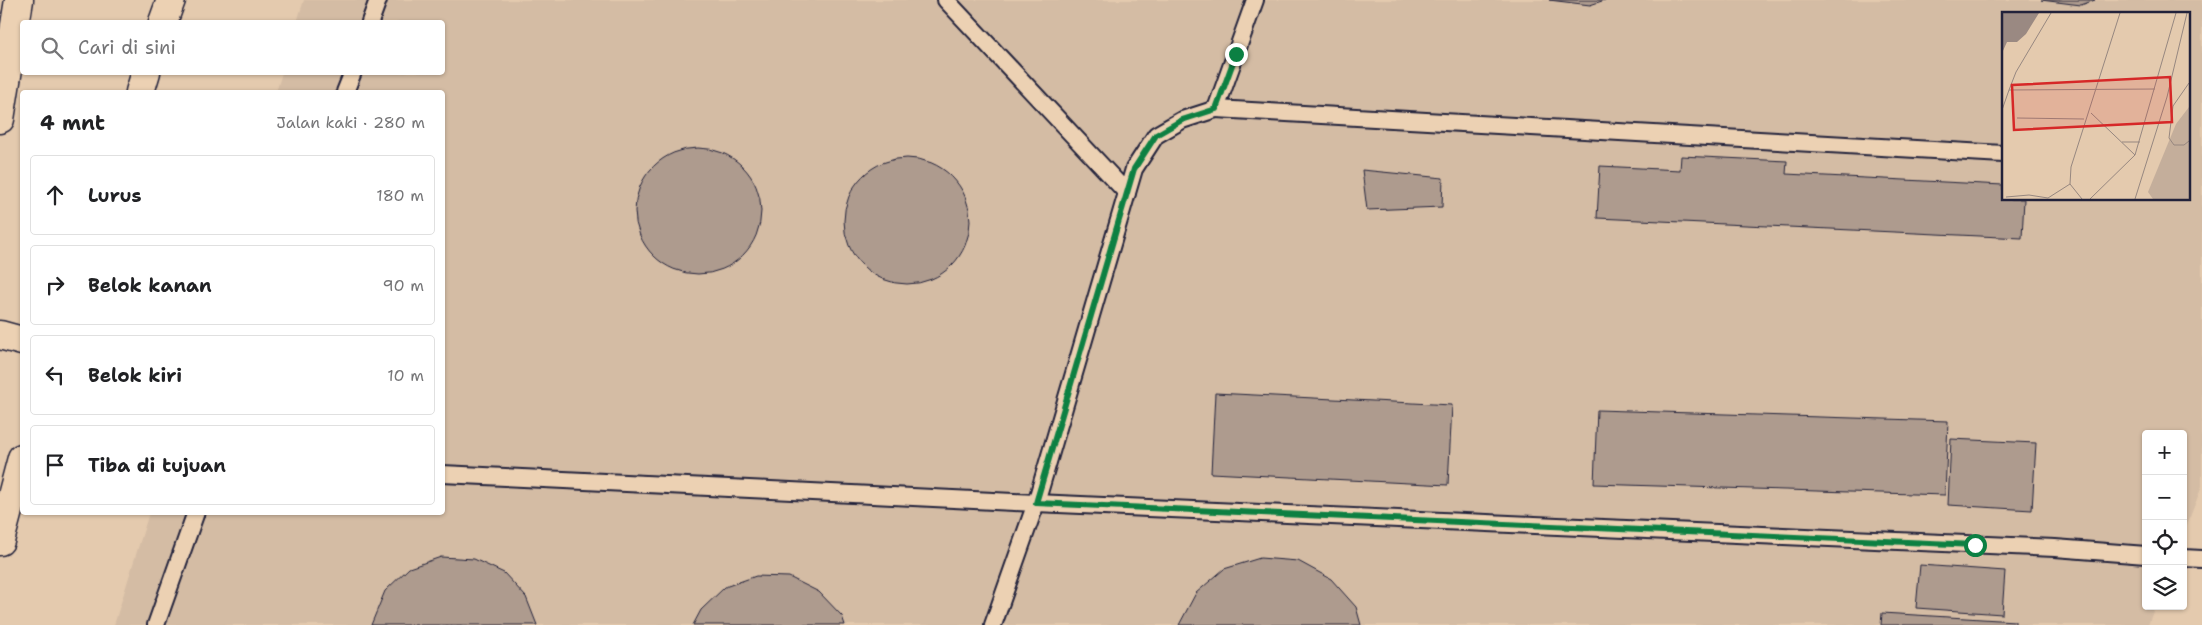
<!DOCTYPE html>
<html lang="id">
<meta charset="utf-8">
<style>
:root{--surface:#fff;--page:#f6f6f6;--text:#202124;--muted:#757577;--line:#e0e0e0}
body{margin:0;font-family:"Shantell Sans",sans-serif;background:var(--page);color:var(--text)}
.controls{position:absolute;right:15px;bottom:15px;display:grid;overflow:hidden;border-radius:5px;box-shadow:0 1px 4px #0004}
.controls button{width:45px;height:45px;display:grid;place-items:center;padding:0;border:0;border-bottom:1px solid var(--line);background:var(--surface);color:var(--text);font:25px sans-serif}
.stop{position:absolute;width:15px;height:15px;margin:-11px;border:4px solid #0b8043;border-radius:50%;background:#fff}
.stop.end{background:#0b8043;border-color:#fff;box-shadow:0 1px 5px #0008}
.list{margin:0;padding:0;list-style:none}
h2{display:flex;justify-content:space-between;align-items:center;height:65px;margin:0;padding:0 20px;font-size:21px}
h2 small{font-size:16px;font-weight:400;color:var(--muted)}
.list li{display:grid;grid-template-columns:32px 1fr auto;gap:15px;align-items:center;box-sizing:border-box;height:80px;margin:0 10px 10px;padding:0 10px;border:1px solid var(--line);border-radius:5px}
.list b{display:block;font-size:19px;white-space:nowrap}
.list em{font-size:16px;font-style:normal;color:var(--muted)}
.icon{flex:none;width:28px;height:28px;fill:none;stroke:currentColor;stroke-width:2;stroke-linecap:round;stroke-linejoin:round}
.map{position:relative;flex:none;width:2202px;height:625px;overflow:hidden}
.search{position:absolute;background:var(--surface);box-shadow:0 1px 4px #0004;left:20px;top:20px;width:425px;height:55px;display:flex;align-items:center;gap:12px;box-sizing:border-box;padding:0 18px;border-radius:5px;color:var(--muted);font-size:19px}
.panel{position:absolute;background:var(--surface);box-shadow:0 1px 4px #0004;left:20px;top:90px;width:425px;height:425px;border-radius:5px}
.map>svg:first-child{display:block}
.built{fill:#d4bca4;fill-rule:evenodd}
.building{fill:#ae9b8e;stroke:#22223b}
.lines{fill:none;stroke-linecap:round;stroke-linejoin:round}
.service-casing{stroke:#22223b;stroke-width:20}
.minor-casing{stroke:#22223b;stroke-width:31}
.secondary-casing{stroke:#22223b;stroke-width:31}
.service{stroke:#ecd1b3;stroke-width:16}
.minor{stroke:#ecd1b3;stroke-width:28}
.secondary{stroke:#ecd1b3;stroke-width:28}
.route{stroke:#0b8043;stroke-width:6}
.inset-road{fill:none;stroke:#968780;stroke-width:1}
.view{fill:#d62828;fill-opacity:0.15;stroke:#d62828;stroke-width:2.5}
.inset-edge{fill:none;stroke:#22223b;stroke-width:2.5}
</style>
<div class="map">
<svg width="2202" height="625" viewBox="0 0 2202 625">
<rect width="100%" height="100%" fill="#e4caae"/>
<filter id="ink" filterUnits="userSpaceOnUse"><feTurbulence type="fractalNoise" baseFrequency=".02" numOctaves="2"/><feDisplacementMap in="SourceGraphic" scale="10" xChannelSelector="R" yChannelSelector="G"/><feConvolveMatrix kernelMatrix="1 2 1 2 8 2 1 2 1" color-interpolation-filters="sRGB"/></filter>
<g filter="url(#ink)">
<!-- built -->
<path class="built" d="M304,0h1898v486l-19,49v-101h-37v172h9l-7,19h-2034l35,-112 293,-1v-420h-166l6,-19 160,-1v-50h-145zM2003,14h185v185h-185z"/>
<!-- building -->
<g class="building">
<polygon points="1549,0 1605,0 1590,5"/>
<polygon points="2041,0 2095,0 2081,5"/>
<circle cx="698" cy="211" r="63"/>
<polygon points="1681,156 1787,161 1786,174 2003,185 2003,199 2024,199 2022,238 1597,218 1600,166 1680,170"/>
<circle cx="907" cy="221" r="63"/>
<polygon points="1362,170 1443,178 1442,207 1367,210"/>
<polygon points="1215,393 1452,405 1448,485 1211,473"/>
<polygon points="1597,410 1948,421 1945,495 1594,484"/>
<polygon points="1951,439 2036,443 2032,510 1948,505"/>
<polygon points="441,557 474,559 504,573 526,597 537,625 371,625 385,591 409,568"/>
<polygon points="1260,558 1298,561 1331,579 1356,607 1361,625 1179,625 1196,593 1224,569"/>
<polygon points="1920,565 2005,571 2002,614 1916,608"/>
<polygon points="756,576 789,577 819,592 842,616 845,625 693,625 701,610 725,587"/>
<polygon points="1882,613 2015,621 2015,625 1881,625"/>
</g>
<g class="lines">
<!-- service casing -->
<g class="service-casing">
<g id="service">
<polyline points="946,0 1127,193"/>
<polyline points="370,22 378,0"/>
<polyline points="345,92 353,72"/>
<polyline points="1216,109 2003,154"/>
<polyline points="442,474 1036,503 2055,548 2146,555"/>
<polyline points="2183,558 2202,559"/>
<polyline points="156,625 196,512"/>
<polyline points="993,625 1036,503 1134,169 1156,135 1182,120 1216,109 1255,0"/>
</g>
</g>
<!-- minor casing -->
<g class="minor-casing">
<g id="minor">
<polyline points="0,119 19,0"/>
<polyline points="0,335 22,341"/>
</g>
</g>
<!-- secondary casing -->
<g class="secondary-casing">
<g id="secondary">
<polyline points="163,22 171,0"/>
<polyline points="140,92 146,72"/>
<polyline points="0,541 22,458"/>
</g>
</g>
<!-- service -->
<use href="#service" class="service"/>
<!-- minor -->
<use href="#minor" class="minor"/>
<!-- secondary -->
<use href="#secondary" class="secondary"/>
</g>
</g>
<g class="lines" filter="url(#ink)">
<!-- route -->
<polyline class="route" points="1236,54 1216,109 1182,120 1156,135 1134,169 1036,503 1975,545"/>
</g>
<!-- overview -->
<g transform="translate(2002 12)">
<rect width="188" height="188" fill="#e4caae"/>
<path d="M187,95v92h-36l-5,-7 28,-68z" fill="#c4ae9b"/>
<path d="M0,1h37l-13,21 -9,8h-10l-5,11z" fill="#9a8982"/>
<path class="inset-road" d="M49,1l-35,59 -7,18 146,-1M187,71l-16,23 -4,32 5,7h10l5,-4M0,98l7,-20M89,101l44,42M15,106l67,1M120,130h18M4,185l23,-2 19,3 22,-14M80,187l-12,-15 1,-17 49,-154M88,187l45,-44 41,-142M133,187l32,-102 20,-84"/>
<path class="view" d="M168,65l2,45 -158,8 -2,-45z"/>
<rect width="188" height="188" class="inset-edge"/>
</g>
</svg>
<div class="controls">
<button>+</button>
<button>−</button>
<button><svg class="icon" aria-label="locate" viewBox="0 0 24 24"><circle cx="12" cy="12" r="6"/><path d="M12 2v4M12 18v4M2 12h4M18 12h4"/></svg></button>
<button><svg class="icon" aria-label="layers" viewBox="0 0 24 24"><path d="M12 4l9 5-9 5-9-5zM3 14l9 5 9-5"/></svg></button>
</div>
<div class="stop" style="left:1975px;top:545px"></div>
<div class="stop end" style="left:1236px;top:54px"></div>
<div class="search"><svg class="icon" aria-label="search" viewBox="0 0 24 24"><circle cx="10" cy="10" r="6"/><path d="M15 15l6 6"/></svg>Cari di sini</div>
<section class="panel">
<h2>4 mnt<small>Jalan kaki · 280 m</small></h2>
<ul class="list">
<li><svg class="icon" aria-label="ahead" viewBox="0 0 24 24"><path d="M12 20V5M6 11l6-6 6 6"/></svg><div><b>Lurus</b></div><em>180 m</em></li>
<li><svg class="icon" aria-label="right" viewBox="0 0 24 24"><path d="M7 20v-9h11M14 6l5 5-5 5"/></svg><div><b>Belok kanan</b></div><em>90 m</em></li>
<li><svg class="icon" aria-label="left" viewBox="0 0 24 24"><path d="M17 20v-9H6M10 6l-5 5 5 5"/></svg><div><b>Belok kiri</b></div><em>10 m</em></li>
<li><svg class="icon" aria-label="arrive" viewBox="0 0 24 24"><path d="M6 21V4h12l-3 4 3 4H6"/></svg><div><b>Tiba di tujuan</b></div></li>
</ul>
</section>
</div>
